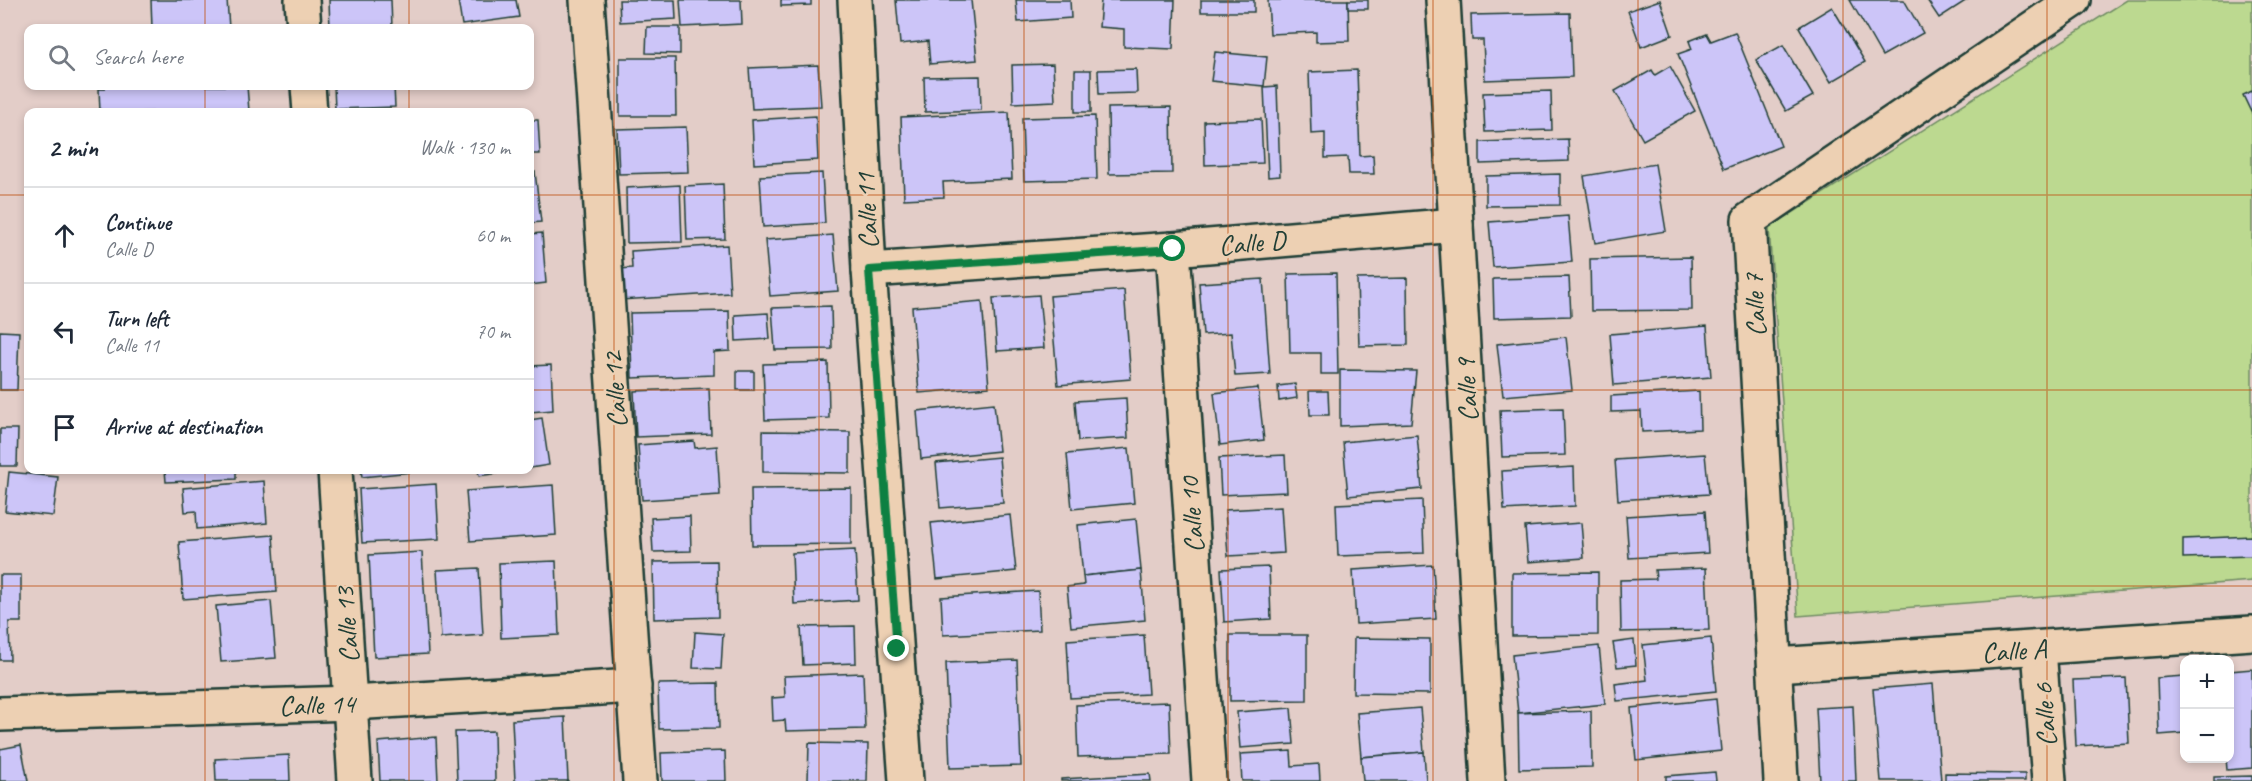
<!DOCTYPE html>
<meta charset="utf-8">
<style>
:root{--surface:#fff;--page:#f6f6f7;--text:#1f2937;--muted:#747a83;--line:#e0e1e3}
body{margin:0;font-family:Caveat,sans-serif;background:var(--page);color:var(--text)}
.controls{position:absolute;right:18px;bottom:18px;display:grid;overflow:hidden;border-radius:12px;box-shadow:0 3px 9px #0003}
.controls button{width:54px;height:54px;display:grid;place-items:center;padding:0;border:0;border-bottom:2px solid var(--line);background:var(--surface);color:var(--text);font:30px sans-serif}
.stop{position:absolute;width:18px;height:18px;margin:-14px;border:4px solid #0b8043;border-radius:50%;background:#fff}
.stop.end{background:#0b8043;border-color:#fff;box-shadow:0 2px 6px #0008}
.list{margin:0;padding:0;list-style:none}
h2{display:flex;justify-content:space-between;align-items:center;height:78px;margin:0;padding:0 24px;font-size:26px}
h2 small{font-size:20px;font-weight:400;color:var(--muted)}
.list li{display:grid;grid-template-columns:39px 1fr auto;gap:18px;align-items:center;box-sizing:border-box;height:96px;padding:0 24px;border-top:2px solid var(--line)}
.list b{display:block;font-size:22px;white-space:nowrap}
.list p{margin:0;font-size:20px;white-space:nowrap;color:var(--muted)}
.list em{font-size:20px;font-style:normal;color:var(--muted)}
.icon{flex:none;width:33px;height:33px;fill:none;stroke:currentColor;stroke-width:2;stroke-linecap:round;stroke-linejoin:round}
.map{position:relative;flex:none;width:2252px;height:781px;overflow:hidden}
.search{position:absolute;background:var(--surface);box-shadow:0 3px 9px #0003;left:24px;top:24px;width:510px;height:66px;display:flex;align-items:center;gap:15px;box-sizing:border-box;padding:0 21px;border-radius:12px;color:var(--muted);font-size:22px}
.panel{position:absolute;background:var(--surface);box-shadow:0 3px 9px #0003;left:24px;top:108px;width:510px;height:366px;border-radius:12px}
.map>svg:first-child{display:block}
.green{fill:#bcd990;stroke:#6e8b62;stroke-width:1.5}
.building{fill:#ccc5f8;stroke:#1f3d34;stroke-width:1.5}
.lines{fill:none;stroke-linecap:round;stroke-linejoin:round}
.minor-casing{stroke:#1f3d34;stroke-width:38}
.minor{stroke:#edd0b3;stroke-width:33}
.route{stroke:#0b8043;stroke-width:8}
.grid{fill:none;stroke:#c05314;stroke-width:1.5;stroke-opacity:0.55}
.labels{text-anchor:middle;stroke-width:5;stroke-linejoin:round;paint-order:stroke}
.street-label{font-size:28px;fill:#1f3d34;stroke:#edd0b3}
</style>
<div class="map">
<svg width="2252" height="781" viewBox="0 0 2252 781">
<rect width="100%" height="100%" fill="#e3cdc8"/>
<filter id="ink" filterUnits="userSpaceOnUse"><feTurbulence type="fractalNoise" baseFrequency=".0167" numOctaves="2"/><feDisplacementMap in="SourceGraphic" scale="12" xChannelSelector="R" yChannelSelector="G"/><feConvolveMatrix kernelMatrix="1 2 1 2 8 2 1 2 1" color-interpolation-filters="sRGB"/></filter>
<g filter="url(#ink)">
<!-- green -->
<polygon class="green" points="2127,0 2252,0 2252,581 1798,616 1769,228"/>
<!-- building -->
<g class="building">
<polygon points="151,0 227,0 229,28 152,28"/>
<polygon points="329,0 391,0 392,28 330,28"/>
<polygon points="458,0 516,0 519,17 462,25"/>
<polygon points="619,0 675,0 676,19 620,22"/>
<polygon points="680,0 741,0 742,24 682,27"/>
<polygon points="781,0 811,0 811,5 781,6"/>
<polygon points="896,0 971,0 977,60 930,64 928,41 900,44"/>
<polygon points="1016,0 1070,0 1071,18 1018,22"/>
<polygon points="1101,0 1175,0 1173,49 1124,47 1124,29 1099,27"/>
<rect x="1201" y="0" width="53" height="12"/>
<polygon points="1268,0 1348,0 1349,41 1316,42 1316,32 1270,34"/>
<rect x="1348" y="0" width="20" height="9"/>
<polygon points="1660,0 1672,35 1641,47 1628,11"/>
<polygon points="1850,0 1904,0 1923,33 1882,56"/>
<polygon points="1927,0 1967,0 1939,18"/>
<polygon points="1832,7 1865,62 1831,82 1799,27"/>
<polygon points="1570,13 1572,77 1485,80 1483,40 1472,40 1471,15"/>
<polygon points="647,27 680,27 680,54 646,53"/>
<polygon points="1735,32 1781,146 1724,169 1678,54 1692,49 1689,41 1707,34 1711,41"/>
<polygon points="1783,45 1813,96 1786,111 1756,60"/>
<polygon points="1215,52 1267,57 1264,86 1211,81"/>
<polygon points="620,58 675,58 676,116 620,116"/>
<polygon points="1053,64 1055,101 1013,103 1012,65"/>
<polygon points="818,65 821,106 752,109 749,68"/>
<polygon points="1670,66 1695,111 1643,140 1615,91 1652,70 1655,75"/>
<polygon points="1136,69 1137,93 1099,94 1098,70"/>
<rect x="1075" y="70" width="16" height="42"/>
<polygon points="1357,70 1360,156 1373,155 1374,174 1349,174 1348,157 1325,158 1325,133 1311,134 1309,72"/>
<polygon points="980,76 981,110 925,112 924,77"/>
<polygon points="105,86 247,86 249,111 100,112 99,89 105,89"/>
<polygon points="334,86 394,86 395,107 335,109"/>
<polygon points="1277,86 1280,176 1268,177 1264,87"/>
<polygon points="1551,91 1552,130 1485,132 1483,93"/>
<polygon points="2252,91 2252,114 2243,95"/>
<polygon points="1171,107 1172,173 1109,174 1108,108"/>
<polygon points="1009,112 1012,179 943,182 944,197 904,199 901,117"/>
<polygon points="816,116 818,160 754,164 752,120"/>
<polygon points="1095,116 1097,179 1024,181 1022,118"/>
<polygon points="1261,119 1263,163 1205,165 1204,121"/>
<polygon points="530,120 538,120 540,154 530,154"/>
<polygon points="686,127 688,172 619,174 617,129"/>
<polygon points="1568,139 1569,161 1480,164 1480,142"/>
<polygon points="1655,164 1666,231 1595,243 1584,176"/>
<polygon points="535,172 541,222 530,223 530,173"/>
<polygon points="822,173 825,223 763,227 760,176"/>
<polygon points="1560,174 1560,205 1486,206 1486,176"/>
<polygon points="723,184 725,239 687,240 685,186"/>
<polygon points="680,185 682,242 627,243 626,188"/>
<polygon points="1568,216 1572,262 1493,267 1489,222"/>
<polygon points="542,233 546,283 530,285 530,234"/>
<polygon points="833,235 838,291 770,296 765,240"/>
<polygon points="727,245 730,293 620,300 618,269 632,268 631,251"/>
<polygon points="1691,257 1692,310 1591,311 1590,259"/>
<polygon points="1336,273 1338,374 1321,374 1321,353 1290,353 1288,274"/>
<polygon points="1569,277 1571,316 1494,318 1493,279"/>
<polygon points="1407,278 1408,345 1359,346 1357,279"/>
<polygon points="1263,279 1270,374 1235,376 1231,333 1203,335 1199,283"/>
<polygon points="1124,290 1131,379 1058,385 1050,296"/>
<polygon points="1039,295 1044,348 997,351 993,298"/>
<polygon points="982,301 989,387 919,393 912,307"/>
<polygon points="831,306 832,349 775,350 772,308"/>
<polygon points="729,311 730,351 714,352 714,375 632,378 630,313"/>
<polygon points="768,313 770,339 736,341 735,315"/>
<polygon points="1707,326 1711,377 1614,385 1610,334"/>
<polygon points="0,331 19,332 17,390 0,390"/>
<polygon points="1566,337 1572,390 1503,396 1497,344"/>
<polygon points="828,362 829,418 765,420 763,364"/>
<polygon points="551,365 553,410 530,412 530,366"/>
<polygon points="1340,370 1416,371 1411,423 1340,426"/>
<rect x="737" y="371" width="17" height="19"/>
<polygon points="1295,384 1297,398 1279,401 1278,386"/>
<polygon points="709,388 711,434 636,437 634,391"/>
<polygon points="1258,388 1264,440 1220,445 1214,393"/>
<polygon points="1309,391 1328,391 1329,415 1310,415"/>
<polygon points="1699,391 1700,429 1642,432 1641,411 1611,412 1611,396"/>
<polygon points="1126,398 1128,438 1078,441 1075,401"/>
<polygon points="994,403 999,451 921,459 917,411"/>
<polygon points="1563,408 1565,455 1502,457 1500,410"/>
<polygon points="542,418 549,465 530,468 530,420"/>
<polygon points="0,429 18,429 17,466 0,466"/>
<polygon points="763,431 850,432 850,473 763,472"/>
<polygon points="1417,435 1422,489 1348,496 1343,442"/>
<polygon points="694,441 695,448 717,446 720,495 642,500 638,445"/>
<polygon points="1129,448 1134,503 1072,509 1067,454"/>
<polygon points="1705,454 1709,494 1618,500 1615,460"/>
<polygon points="1285,455 1287,492 1221,495 1219,458"/>
<polygon points="999,457 1003,503 940,508 936,463"/>
<polygon points="1574,467 1575,506 1504,510 1502,471"/>
<polygon points="165,470 236,470 236,479 166,482"/>
<polygon points="361,470 432,470 362,477"/>
<polygon points="478,470 521,470 479,476"/>
<polygon points="9,472 58,477 53,516 5,511"/>
<polygon points="264,481 267,523 197,529 196,511 185,512 183,488"/>
<polygon points="436,484 439,539 362,543 359,489"/>
<polygon points="553,485 556,535 470,541 466,491"/>
<polygon points="851,488 851,544 752,545 751,489"/>
<polygon points="1422,500 1424,553 1338,556 1336,504"/>
<polygon points="1281,507 1284,553 1228,556 1225,510"/>
<polygon points="1705,511 1708,553 1629,558 1626,516"/>
<polygon points="1010,515 1016,571 937,579 931,523"/>
<polygon points="690,516 691,551 653,552 651,518"/>
<polygon points="1136,519 1141,570 1083,576 1078,525"/>
<polygon points="1581,523 1584,558 1528,562 1525,527"/>
<polygon points="273,535 277,592 183,599 179,542"/>
<polygon points="2252,536 2252,556 2183,558 2183,539"/>
<polygon points="855,550 858,600 794,604 792,553"/>
<polygon points="422,552 428,654 374,657 369,555"/>
<polygon points="556,561 559,635 501,638 499,563"/>
<polygon points="717,561 718,617 654,619 653,562"/>
<polygon points="1433,565 1436,619 1356,624 1353,570"/>
<polygon points="1269,567 1271,619 1224,622 1221,569"/>
<polygon points="479,568 483,635 441,638 437,570"/>
<polygon points="1706,568 1709,630 1621,632 1620,580 1656,579 1655,570"/>
<polygon points="1141,570 1145,620 1071,627 1067,587 1084,585 1083,576"/>
<polygon points="1598,572 1598,635 1512,636 1512,573"/>
<polygon points="0,575 21,575 21,622 9,622 10,660 0,660"/>
<polygon points="1038,591 1040,630 943,635 941,597"/>
<polygon points="271,601 276,658 221,662 216,606"/>
<polygon points="855,626 856,663 803,665 801,627"/>
<polygon points="695,632 723,634 721,669 693,668"/>
<polygon points="1144,635 1148,694 1070,698 1067,640"/>
<polygon points="1230,635 1307,635 1307,700 1230,701"/>
<polygon points="1354,638 1430,639 1430,694 1353,693"/>
<polygon points="1711,638 1716,691 1617,701 1615,684 1647,680 1643,645"/>
<polygon points="1634,640 1636,665 1617,667 1613,643"/>
<polygon points="1599,646 1605,704 1518,713 1512,655"/>
<polygon points="1017,660 1021,766 950,768 946,663"/>
<polygon points="2252,669 2252,768 2227,770 2226,758 2230,758 2230,671"/>
<polygon points="863,673 865,729 786,731 785,720 773,721 772,698 785,697 784,676"/>
<polygon points="2184,676 2184,733 2159,735 2157,678"/>
<polygon points="2126,678 2129,743 2076,746 2073,680"/>
<polygon points="718,683 719,728 659,729 658,684"/>
<polygon points="1933,684 1941,781 1881,781 1873,689"/>
<polygon points="1716,699 1721,751 1636,760 1631,708"/>
<polygon points="1169,702 1171,754 1078,757 1076,705"/>
<polygon points="1853,706 1856,781 1820,781 1816,708"/>
<polygon points="1291,708 1294,744 1240,748 1237,712"/>
<polygon points="1420,708 1424,752 1361,757 1357,713"/>
<polygon points="1591,711 1592,767 1519,769 1518,713"/>
<polygon points="565,717 568,781 515,781 512,720"/>
<polygon points="494,731 495,781 457,781 455,732"/>
<polygon points="436,737 438,781 380,781 378,742"/>
<polygon points="809,743 868,744 867,781 808,781"/>
<polygon points="21,745 28,781 0,781 0,749"/>
<polygon points="725,751 726,781 662,781 661,753"/>
<polygon points="1291,751 1292,766 1319,764 1320,781 1242,781 1240,754"/>
<polygon points="1424,752 1426,781 1363,781 1361,757"/>
<polygon points="289,755 290,781 216,781 215,759"/>
<polygon points="1715,772 1716,781 1666,781 1666,776"/>
<polygon points="1945,773 2025,774 2025,781 1945,781"/>
<polygon points="1150,774 1151,781 1061,781 1061,779"/>
<polygon points="2252,776 2252,781 2214,781 2214,777"/>
</g>
<g class="lines">
<!-- minor casing -->
<g class="minor-casing">
<g id="minor">
<polyline points="302,0 304,28"/>
<polyline points="587,0 640,781"/>
<polyline points="855,0 869,270 906,781"/>
<polyline points="1443,0 1488,781"/>
<polyline points="308,86 310,112"/>
<polyline points="1173,249 1209,781"/>
<polyline points="869,270 1173,249 1456,225"/>
<polyline points="335,470 355,781"/>
<polyline points="2039,649 2049,781"/>
<polyline points="1776,665 2252,633"/>
<polyline points="0,714 352,703 634,686"/>
<polyline points="1781,781 1749,220 2074,0"/>
</g>
</g>
<!-- minor -->
<use href="#minor" class="minor"/>
</g>
</g>
<g class="lines" filter="url(#ink)">
<!-- route -->
<polyline class="route" points="897,649 869,270 1173,249"/>
</g>
<!-- grid -->
<path class="grid" d="M205,0v28M409,0v28M614,0v781M819,0v781M1024,0v781M1228,0v781M1433,0v781M1638,0v781M1843,0v781M2047,0v781M205,86v26M409,86v26M0,195h28M530,195h1722M0,390h28M530,390h1722M205,470v311M409,470v311M0,586h2252"/>
<g class="labels">
<!-- street labels -->
<g class="street-label">
<text transform="translate(866 211) rotate(-93)" y="10">Calle 11</text>
<text transform="translate(1252 242) rotate(-5)" y="10">Calle D</text>
<text transform="translate(1754 305) rotate(-93)" y="10">Calle 7</text>
<text transform="translate(614 390) rotate(-94)" y="10">Calle 12</text>
<text transform="translate(1466 390) rotate(-93)" y="10">Calle 9</text>
<text transform="translate(1191 515) rotate(-94)" y="10">Calle 10</text>
<text transform="translate(346 625) rotate(-94)" y="10">Calle 13</text>
<text transform="translate(2014 650) rotate(-4)" y="10">Calle A</text>
<text transform="translate(317 704) rotate(-2)" y="10">Calle 14</text>
<text transform="translate(2044 715) rotate(-94)" y="10">Calle 6</text>
</g>
</g>
</svg>
<div class="controls">
<button>+</button>
<button>−</button>
</div>
<div class="stop" style="left:1173px;top:249px"></div>
<div class="stop end" style="left:897px;top:649px"></div>
<div class="search"><svg class="icon" aria-label="search" viewBox="0 0 24 24"><circle cx="10" cy="10" r="6"/><path d="M15 15l6 6"/></svg>Search here</div>
<section class="panel">
<h2>2 min<small>Walk · 130 m</small></h2>
<ul class="list">
<li><svg class="icon" aria-label="ahead" viewBox="0 0 24 24"><path d="M12 20V5M6 11l6-6 6 6"/></svg><div><b>Continue</b><p>Calle D</p></div><em>60 m</em></li>
<li><svg class="icon" aria-label="left" viewBox="0 0 24 24"><path d="M17 20v-9H6M10 6l-5 5 5 5"/></svg><div><b>Turn left</b><p>Calle 11</p></div><em>70 m</em></li>
<li><svg class="icon" aria-label="arrive" viewBox="0 0 24 24"><path d="M6 21V4h12l-3 4 3 4H6"/></svg><div><b>Arrive at destination</b></div></li>
</ul>
</section>
</div>
